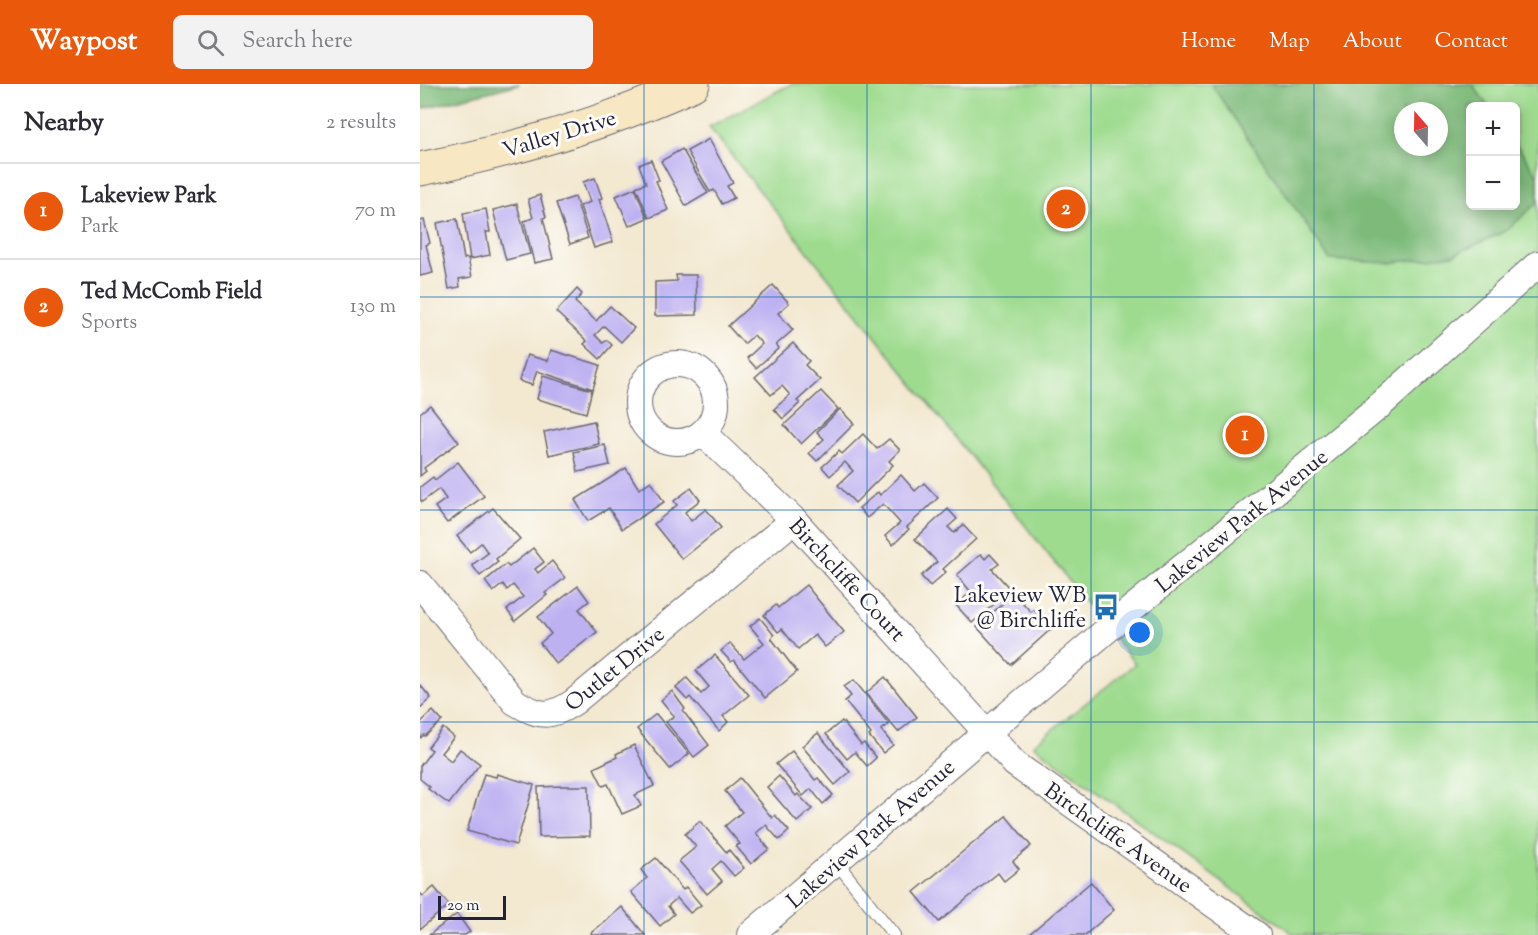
<!DOCTYPE html>
<meta charset="utf-8">
<style>
:root{--surface:#fff;--page:#f2f2f3;--text:#2b2b33;--muted:#7c7c81;--line:#e1e1e2;--accent:#ea580c}
body{margin:0;font-family:"Sorts Mill Goudy",serif;background:var(--page);color:var(--text)}
.controls{position:absolute;right:18px;top:18px;display:grid;overflow:hidden;border-radius:9px;box-shadow:0 3px 15px #0003}
.controls button{width:54px;height:54px;display:grid;place-items:center;padding:0;border:0;border-bottom:2px solid var(--line);background:var(--surface);color:var(--text);font:30px sans-serif}
.compass{position:absolute;left:974px;top:18px;width:54px;height:54px;border-radius:50%;background:var(--surface);box-shadow:0 3px 15px #0003;rotate:340deg}
.scale{position:absolute;left:18px;bottom:15px;width:68px;box-sizing:border-box;padding-left:6px;border:3px solid #22223b;border-top:0;font-size:16px;line-height:21px;white-space:nowrap;color:#22223b;-webkit-text-stroke:4px #fdfcf7;paint-order:stroke}
.you{position:absolute;left:720px;top:549px;width:21px;height:21px;margin:-15px;border:4px solid #fff;border-radius:50%;background:#1a73e8;box-shadow:0 0 0 9px #1a73e833}
.badge{display:grid;place-items:center;width:39px;height:39px;border-radius:50%;background:var(--accent);color:#fff;font-size:20px;font-weight:700}
.pin{position:absolute;translate:-50% -50%;border:3px solid #fff;box-shadow:0 2px 6px #0006}
.list{margin:0;padding:0;list-style:none}
h2{display:flex;justify-content:space-between;align-items:center;height:78px;margin:0;padding:0 24px;font-size:26px}
h2 small{font-size:20px;font-weight:400;color:var(--muted)}
.list li{display:grid;grid-template-columns:39px 1fr auto;gap:18px;align-items:center;box-sizing:border-box;height:96px;padding:0 24px;border-top:2px solid var(--line)}
.list b{display:block;font-size:22px;white-space:nowrap}
.list p{margin:0;font-size:20px;white-space:nowrap;color:var(--muted)}
.list em{font-size:20px;font-style:normal;color:var(--muted)}
.icon{flex:none;width:33px;height:33px;fill:none;stroke:currentColor;stroke-width:2;stroke-linecap:round;stroke-linejoin:round}
.map{position:relative;flex:none;width:1118px;height:851px;overflow:hidden}
header{display:flex;align-items:center;gap:36px;box-sizing:border-box;height:84px;padding:0 30px;background:var(--accent);color:#fff}
header strong{font-size:28px}
nav{display:flex;gap:33px;margin-inline-start:auto;font-size:21px}
.search{width:420px;height:54px;background:var(--page);display:flex;align-items:center;gap:15px;box-sizing:border-box;padding:0 21px;border-radius:9px;color:var(--muted);font-size:22px}
main{display:flex}
aside{flex:1;background:var(--surface)}
.map>svg:first-child{display:block}
.green{fill:#9edb8f;stroke:#607e65;stroke-width:1.5;fill-rule:evenodd}
.forest{fill:#7ebb7a;stroke:#506e5a;stroke-width:1.5;fill-rule:evenodd}
.building{fill:#beb1f2}
.lines{fill:none;stroke-linecap:round;stroke-linejoin:round}
.lane-casing{stroke:#6b676f;stroke-width:14}
.street-casing{stroke:#6b676f;stroke-width:28}
.secondary-casing{stroke:#6b676f;stroke-width:35}
.lane{stroke:#fff;stroke-width:12}
.street{stroke:#fff;stroke-width:26}
.secondary{stroke:#f7e8c3;stroke-width:33}
.grid{fill:none;stroke:#1f6fb2;stroke-width:1.5;stroke-opacity:0.55}
.labels{text-anchor:middle;stroke-width:6;stroke-linejoin:round;paint-order:stroke}
.street-label{font-size:22px;fill:#22223b;stroke:#fdfcf7}
.poi-label{font-size:22px;fill:#22223b;stroke:#fdfcf7;text-anchor:end}
</style>
<header>
<strong>Waypost</strong>
<div class="search"><svg class="icon" aria-label="search" viewBox="0 0 24 24"><circle cx="10" cy="10" r="6"/><path d="M15 15l6 6"/></svg>Search here</div>
<nav><a>Home</a><a>Map</a><a>About</a><a>Contact</a></nav>
</header>
<main>
<aside>
<h2>Nearby<small>2 results</small></h2>
<ul class="list">
<li><span class="badge">1</span><div><b>Lakeview Park</b><p>Park</p></div><em>70 m</em></li>
<li><span class="badge">2</span><div><b>Ted McComb Field</b><p>Sports</p></div><em>130 m</em></li>
</ul>
</aside>
<div class="map">
<svg width="1118" height="851" viewBox="0 0 1118 851">
<rect width="100%" height="100%" fill="#fdfcf7"/>
<filter id="ink" filterUnits="userSpaceOnUse"><feTurbulence type="fractalNoise" baseFrequency=".0167" numOctaves="2"/><feDisplacementMap in="SourceGraphic" scale="12" xChannelSelector="R" yChannelSelector="G"/><feConvolveMatrix kernelMatrix="1 2 1 2 8 2 1 2 1" color-interpolation-filters="sRGB"/></filter>
<filter id="wash" filterUnits="userSpaceOnUse"><feTurbulence type="fractalNoise" baseFrequency=".008" numOctaves="4" result="noise"/><feDisplacementMap in="SourceGraphic" scale="24" xChannelSelector="R" yChannelSelector="G"/><feGaussianBlur stdDeviation="1.35" result="paint"/><feColorMatrix in="noise" values="0 0 0 0 0 0 0 0 0 0 0 0 0 0 0 0 0 1.4 0 .05"/><feComposite in="paint" operator="in"/></filter>
<g filter="url(#wash)">
<rect width="100%" height="100%" fill="#f3e8d0"/>
<!-- green -->
<path class="green" d="M371,0h747v851h-243l-262,-190 102,-81 -426,-537zM1050,22h46v100h-46zM983,27h36v36h-36z"/>
<!-- forest -->
<g class="forest">
<polygon points="0,0 100,0 0,25"/>
<path d="M791,0h261l16,22h-18v100h46v-62l22,32v26l-32,29 -53,24 -64,8 -59,-3zM983,27h36v36h-36z"/>
</g>
<g id="blocks">
<!-- building -->
<g class="building">
<polygon points="289,55 313,99 307,102 314,114 302,120 294,106 290,108 267,67"/>
<polygon points="262,65 288,109 266,122 241,77"/>
<polygon points="231,76 239,96 236,97 248,126 229,134 216,103 226,99 219,81"/>
<polygon points="175,94 182,114 179,115 193,158 174,164 160,122 170,118 163,98"/>
<polygon points="215,104 227,134 209,142 196,112"/>
<polygon points="120,111 126,133 123,134 133,175 114,179 104,137 113,134 108,115"/>
<polygon points="155,113 168,154 150,160 136,119"/>
<polygon points="97,120 110,170 86,176 73,126"/>
<polygon points="66,125 70,148 66,148 70,171 50,175 43,129"/>
<polygon points="37,135 44,175 48,174 52,193 39,195 40,203 29,205 17,139"/>
<polygon points="4,136 10,159 6,161 13,189 0,192 0,137"/>
<polygon points="256,191 276,191 277,231 235,232 235,198 257,197"/>
<polygon points="353,201 369,219 358,229 373,246 356,261 359,264 336,284 327,274 342,260 334,251 324,260 308,242"/>
<polygon points="157,205 162,210 155,218 176,237 190,222 214,244 201,258 184,242 175,251 183,259 187,256 192,261 180,275 164,260 167,257 136,228"/>
<polygon points="373,259 389,277 385,281 400,296 377,317 380,319 363,335 354,325 370,311 362,302 351,311 335,293"/>
<polygon points="131,266 180,281 173,305 117,287 112,301 99,297 107,271 128,277"/>
<polygon points="123,292 172,306 166,329 117,315"/>
<polygon points="401,307 418,325 381,360 364,341"/>
<polygon points="10,321 39,358 4,384 6,387 0,392 0,329"/>
<polygon points="420,325 434,340 397,377 389,369 404,355 397,348"/>
<polygon points="174,337 179,360 129,371 124,348"/>
<polygon points="443,350 457,365 469,355 480,366 469,377 473,381 435,419 418,401 433,387 425,378 410,392 402,383 419,367 422,370"/>
<polygon points="185,361 190,381 158,388 154,368"/>
<polygon points="38,378 64,412 27,439 15,423 26,415 19,405 2,418 0,415 0,403 13,393 15,396"/>
<polygon points="206,384 219,405 231,397 244,418 202,445 189,424 168,437 155,416"/>
<polygon points="481,391 495,407 504,399 518,414 487,443 489,445 473,461 465,452 480,439 463,420 447,434 439,424 458,408 460,411"/>
<polygon points="271,404 280,416 265,428 271,437 286,425 301,444 262,475 234,440 257,421 254,417"/>
<polygon points="73,424 100,455 76,475 78,478 60,492 52,481 68,469 61,459 50,468 37,452"/>
<polygon points="528,425 537,435 528,443 534,449 543,441 556,455 523,485 526,488 510,502 501,492 517,478 495,455"/>
<polygon points="113,464 124,478 115,485 118,489 132,477 145,494 125,509 127,511 95,537 87,526 103,513 93,501 87,506 83,500 73,508 65,497 86,480 89,483"/>
<polygon points="561,470 565,475 570,470 579,480 572,485 591,506 552,539 536,521 551,508 537,491"/>
<polygon points="386,501 424,548 405,563 395,551 378,565 362,545 358,548 344,531 356,521 358,524"/>
<polygon points="158,502 169,517 159,525 177,548 136,580 120,559 131,550 118,533"/>
<polygon points="594,509 611,528 614,526 631,545 591,581 557,543"/>
<polygon points="340,534 354,551 351,554 377,588 345,614 314,576 311,578 301,567 310,559 324,575 344,559 330,542"/>
<polygon points="295,571 329,611 303,632 308,638 299,647 270,613 267,616 256,604 267,594 281,610 289,603 276,587"/>
<polygon points="465,593 497,633 478,648 446,609"/>
<polygon points="434,596 469,640 461,646 473,661 463,669 449,652 451,650 425,617 431,612 424,603"/>
<polygon points="0,601 11,614 0,624"/>
<polygon points="252,607 265,625 263,627 289,661 274,673 246,638 254,632 241,616"/>
<polygon points="13,627 22,637 5,652 4,651 0,654 0,639"/>
<polygon points="236,630 269,670 250,685 217,645"/>
<polygon points="422,637 441,661 444,659 456,674 447,682 435,668 427,675 406,650"/>
<polygon points="23,644 34,653 21,669 31,677 40,665 60,680 29,720 8,705 10,703 0,695 0,682 12,666 8,663"/>
<polygon points="398,649 430,688 415,701 382,662"/>
<polygon points="214,661 234,702 215,711 221,722 202,730 188,700 183,702 174,684 197,673 196,670"/>
<polygon points="372,667 395,696 398,694 413,711 403,720 391,705 383,712 356,680"/>
<polygon points="64,690 76,693 77,690 114,701 96,761 47,747"/>
<polygon points="359,692 376,712 378,710 392,725 377,738 347,703"/>
<polygon points="320,694 352,734 355,731 369,747 359,756 346,741 336,749 349,765 331,780 316,762 320,760 305,742 322,728 305,707"/>
<polygon points="144,702 169,702 170,752 119,753 118,703"/>
<polygon points="586,732 611,762 593,777 599,785 584,797 578,789 519,838 494,808"/>
<polygon points="280,737 307,769 309,766 324,784 314,792 301,777 292,785 302,797 287,810 259,777 276,763 265,750"/>
<polygon points="236,774 263,806 266,803 281,821 270,829 257,814 248,822 254,830 240,842 211,808 227,794 221,786"/>
<polygon points="671,798 694,826 665,851 608,851"/>
<polygon points="14,803 29,821 0,845 0,809 3,812"/>
<polygon points="202,823 225,851 172,851 171,849"/>
<polygon points="37,830 50,848 45,851 9,851"/>
</g>
</g>
</g>
<g filter="url(#ink)">
<use href="#blocks" fill-opacity="0" stroke="#6b676f" stroke-width="1.5"/>
<g class="lines">
<!-- lane casing -->
<g class="lane-casing">
<polyline id="lane" points="417,779 474,851"/>
</g>
<!-- street casing -->
<g class="street-casing">
<g id="street">
<circle cx="257" cy="319" r="39"/>
<polyline points="283,349 374,436 595,680 837,851"/>
<path d="M0,500l95,118c24,14 34,17 59,0l220,-182"/>
<polyline points="330,851 709,527 957,324 1118,180"/>
</g>
</g>
<!-- secondary casing -->
<g class="secondary-casing">
<path id="secondary" d="M0,85c94,-19 186,-45 273,-85"/>
</g>
<!-- lane -->
<use href="#lane" class="lane"/>
<!-- street -->
<use href="#street" class="street"/>
<!-- secondary -->
<use href="#secondary" class="secondary"/>
</g>
</g>
<!-- grid -->
<path class="grid" d="M224,0v851M447,0v851M671,0v851M894,0v851M0,213h1118M0,426h1118M0,638h1118"/>
<!-- icons -->
<defs>
<g id="bus-bare" transform="scale(2.07)"><path d="M-5-6H5V4H4V6H2V4H-2V6H-4V4H-5ZM-3.5-4V0h7V-4ZM-3.5 1.2v1.5H-2V1.2ZM2 1.2v1.5H3.5V1.2Z" fill="#1f6fb2" stroke="#fdfcf7" stroke-width="2.5" paint-order="stroke"/></g>
</defs>
<g fill-rule="evenodd">
<use href="#bus-bare" x="686" y="523"/>
</g>
<g class="labels">
<!-- street labels -->
<g class="street-label">
<text transform="translate(139 49) rotate(-17)" y="8">Valley Drive</text>
<text transform="translate(821 436) rotate(-39)" y="8">Lakeview Park Avenue</text>
<text transform="translate(428 495) rotate(47)" y="8">Birchcliffe Court</text>
<text transform="translate(194 584) rotate(-39)" y="8">Outlet Drive</text>
<text transform="translate(450 749) rotate(-41)" y="8">Lakeview Park Avenue</text>
<text transform="translate(699 753) rotate(35)" y="8">Birchcliffe Avenue</text>
</g>
<!-- poi labels -->
<g class="poi-label">
<text x="666" y="518">Lakeview WB<tspan x="666" dy="25">@ Birchliffe</tspan></text>
</g>
</g>
</svg>
<div class="controls">
<button>+</button>
<button>−</button>
</div>
<svg class="compass" viewBox="-18 -18 36 36"><path d="M0-13l5 13h-10z" fill="#e53935"/><path d="M0 13l5-13h-10z" fill="#7c7c81"/></svg>
<div class="scale">20 m</div>
<div class="you"></div>
<div class="pin badge" style="left:825px;top:351px">1</div>
<div class="pin badge" style="left:646px;top:125px">2</div>
</div>
</main>
